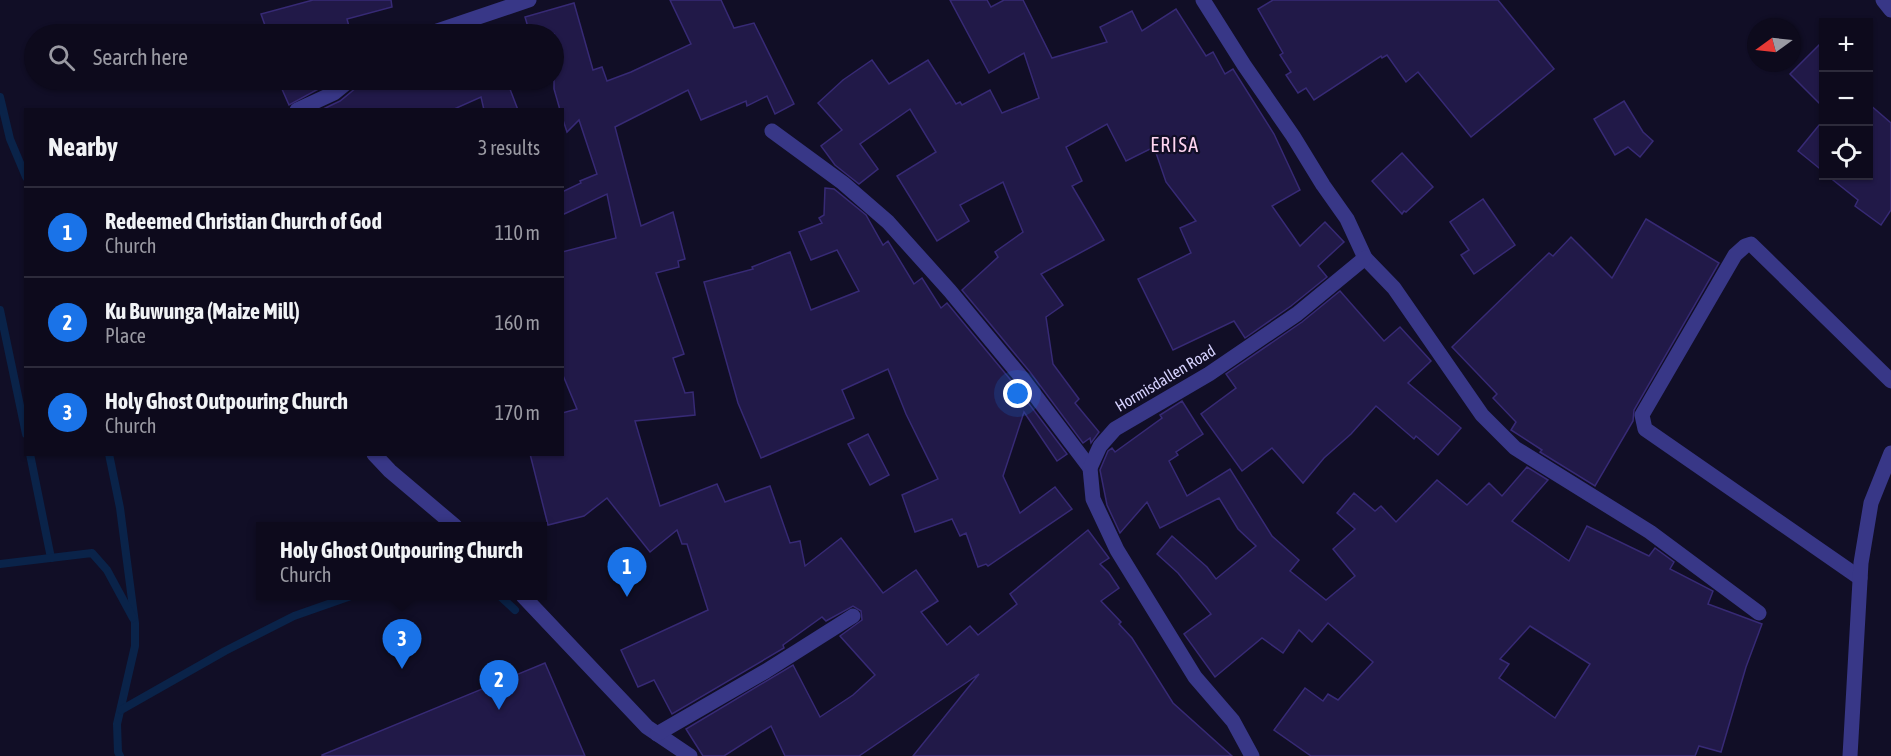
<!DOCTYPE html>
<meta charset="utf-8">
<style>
:root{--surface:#0d0a1c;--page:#1b1829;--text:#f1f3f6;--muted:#9a9aa3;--line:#2d2b3b;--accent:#1a73e8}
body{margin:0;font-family:"Asap Condensed",sans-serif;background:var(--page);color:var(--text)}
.controls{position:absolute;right:18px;top:18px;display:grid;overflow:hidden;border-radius:0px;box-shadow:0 2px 4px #0004}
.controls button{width:54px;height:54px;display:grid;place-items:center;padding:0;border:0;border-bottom:2px solid var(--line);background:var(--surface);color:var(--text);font:30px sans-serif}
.compass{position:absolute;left:1747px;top:18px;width:54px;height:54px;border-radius:50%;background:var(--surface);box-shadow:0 2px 4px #0004;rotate:255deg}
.you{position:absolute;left:1018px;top:394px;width:21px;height:21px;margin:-15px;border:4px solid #fff;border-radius:50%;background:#1a73e8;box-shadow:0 0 0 9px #1a73e833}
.badge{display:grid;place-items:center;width:39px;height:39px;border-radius:50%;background:var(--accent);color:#fff;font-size:20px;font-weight:700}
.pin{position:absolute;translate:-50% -50px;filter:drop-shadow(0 2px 3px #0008)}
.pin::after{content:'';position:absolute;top:32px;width:21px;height:18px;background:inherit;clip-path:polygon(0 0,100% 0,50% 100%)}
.popup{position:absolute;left:256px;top:522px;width:291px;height:78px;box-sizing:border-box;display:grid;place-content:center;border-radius:0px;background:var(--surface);filter:drop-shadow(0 2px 4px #0005);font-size:20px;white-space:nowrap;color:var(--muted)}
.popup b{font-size:22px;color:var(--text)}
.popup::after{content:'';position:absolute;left:50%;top:100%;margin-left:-12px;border:12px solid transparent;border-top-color:var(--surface)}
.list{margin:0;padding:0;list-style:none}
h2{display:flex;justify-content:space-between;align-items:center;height:78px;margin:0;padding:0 24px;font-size:26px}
h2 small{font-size:20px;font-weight:400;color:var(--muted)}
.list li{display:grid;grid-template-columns:39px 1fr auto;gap:18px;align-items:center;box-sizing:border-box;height:90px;padding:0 24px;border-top:2px solid var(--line)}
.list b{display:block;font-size:22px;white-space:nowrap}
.list p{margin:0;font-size:20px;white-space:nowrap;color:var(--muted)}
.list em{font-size:20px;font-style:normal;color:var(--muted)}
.icon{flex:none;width:33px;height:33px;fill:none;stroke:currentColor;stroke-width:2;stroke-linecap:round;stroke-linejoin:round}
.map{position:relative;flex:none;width:1891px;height:756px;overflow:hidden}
.search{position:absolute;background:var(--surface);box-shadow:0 2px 4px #0004;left:24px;top:24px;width:540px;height:66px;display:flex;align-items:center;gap:15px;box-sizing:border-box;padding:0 21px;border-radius:33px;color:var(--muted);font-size:22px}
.panel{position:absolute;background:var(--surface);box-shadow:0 2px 4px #0004;left:24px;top:108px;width:540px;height:348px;border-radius:0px}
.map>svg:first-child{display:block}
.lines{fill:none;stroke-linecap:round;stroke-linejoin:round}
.stream{stroke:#0a2349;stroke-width:8}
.building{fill:#211948;stroke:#372a75;stroke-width:1.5;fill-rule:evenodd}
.service{stroke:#383787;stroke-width:15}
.minor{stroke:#383787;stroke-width:15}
.tertiary{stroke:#383787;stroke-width:15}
.labels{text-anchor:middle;stroke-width:4.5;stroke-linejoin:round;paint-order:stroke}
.street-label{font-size:16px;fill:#d7d3ff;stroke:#110e26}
.quarter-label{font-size:20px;letter-spacing:1.5px;fill:#ffd5f1;stroke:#110e26}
</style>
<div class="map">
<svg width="1891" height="756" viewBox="0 0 1891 756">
<rect width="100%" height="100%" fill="#110e26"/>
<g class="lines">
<!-- stream -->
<g class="stream">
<polyline points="0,97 10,139 26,177"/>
<polyline points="0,310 26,434"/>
<polyline points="30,454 51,558"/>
<polyline points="109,454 120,508 135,623 135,646 117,724 118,752 120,756"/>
<polyline points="0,564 92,553 107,570 133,618"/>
<polyline points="500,596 515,610"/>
<polyline points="121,710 225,651 294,616 351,596"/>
</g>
</g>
<!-- building -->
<g class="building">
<polygon points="313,0 391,0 392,7 347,19 351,34 268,34 261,14"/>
<polygon points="670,0 721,0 734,28 754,23 794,104 775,114 767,96 747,106 746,101 701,120 688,90 615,127 641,226 673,212 685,259 678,261 679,267 656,273 684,354 673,358 685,393 693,392 695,415 635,421 660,506 717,484 725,502 770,486 790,543 800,541 805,566 841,538 883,593 916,570 938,601 921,612 947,645 970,626 978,635 1017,604 1010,594 1088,530 1109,558 1100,564 1109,573 1119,588 1101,601 1121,622 1119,624 1132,638 1173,703 1232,756 913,756 979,674 859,756 785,756 771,726 724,756 703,756 686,729 793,665 820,717 853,695 875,675 840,636 862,620 861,611 853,606 826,621 822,617 783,645 784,648 672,714 654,680 638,687 621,650 708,610 687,544 682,544 677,530 650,552 607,498 584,516 548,525 530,454 562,454 562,413 577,409 562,373 562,252 616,238 607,194 562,215 562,192 581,183 580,181 597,174 579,120 567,132 562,117 562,110 560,110 554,89 554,34 530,34 525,17 574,3 593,70 602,67 607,81 631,72 691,44"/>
<polygon points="950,0 987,0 991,7 1004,0 1023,0 1052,58 1107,42 1100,27 1132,11 1142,31 1176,9 1206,56 1213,52 1225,74 1233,69 1274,134 1300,190 1272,206 1300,246 1325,222 1344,242 1318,266 1327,277 1291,306 1245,338 1234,321 1173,350 1138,279 1191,253 1180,228 1196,221 1166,182 1154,147 1126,161 1107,124 1066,147 1082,181 1072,186 1104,240 1041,274 1063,305 1046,317 1053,364 1079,399 1075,403 1099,432 1091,443 1090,438 1083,443 1030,372 962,290 998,257 995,252 1023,232 1003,182 960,205 969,221 937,241 897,176 936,152 910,109 860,144 878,169 859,184 835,165 821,146 842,130 818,103 843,80 872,60 889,84 928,60 956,104 960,102 962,105 990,90 1002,113 1039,98 1024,53 989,73"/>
<polygon points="1273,0 1498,0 1554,69 1471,137 1418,72 1406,82 1387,55 1382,58 1381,56 1314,100 1306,88 1298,93 1286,75 1291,72 1280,55 1283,53 1258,9"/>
<polygon points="1824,40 1824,108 1790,74"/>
<polygon points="278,80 335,80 289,105"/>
<polygon points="360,80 519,80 508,84 518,110 484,110 481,97 452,110 321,110 340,101 357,87"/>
<polygon points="1624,101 1643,132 1653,141 1640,157 1628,147 1615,155 1594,119"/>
<polygon points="1869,104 1891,123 1891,210 1881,225 1855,206 1858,200 1828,176 1869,176"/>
<polygon points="1824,119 1824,172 1798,151"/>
<polygon points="1402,153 1433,187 1406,212 1404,211 1402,214 1372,181"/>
<polygon points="825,188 834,189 866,215 883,245 888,241 914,284 922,278 941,308 947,303 1014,384 1067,454 1057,461 1024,412 1003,476 1020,513 1055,487 1072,509 988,566 986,564 978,567 966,533 960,536 952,519 915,532 902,495 938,479 906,414 888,369 842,390 854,418 761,458 738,403 704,282 753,269 752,267 790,252 811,310 859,291 837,250 811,260 799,232 822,223 819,218 824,215"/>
<polygon points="1483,199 1515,245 1474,274 1461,255 1469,250 1450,222"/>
<polygon points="1646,219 1719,263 1634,410 1633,421 1595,486 1540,452 1542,450 1511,430 1516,422 1493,398 1497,394 1452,347 1549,253 1553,256 1571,237 1612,278"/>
<polygon points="1340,291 1384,341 1400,327 1431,361 1408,383 1461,428 1438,455 1416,436 1414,439 1376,406 1351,434 1324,458 1303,483 1272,448 1242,471 1201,414 1236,388 1226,374 1302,322"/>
<path d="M1182,401l21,33 -27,18 2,3 -9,6 18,35 43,-27 42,67 27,24 -9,11 36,29 29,-24 -22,-27 22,-20 -18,-16 17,-20 21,18 6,-5 15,16 41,-42 30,25 22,-22 13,13 25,-29 21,13 -36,41 57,40 18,-35 62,30 6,-8 19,14 -4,7 43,22 -5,13 54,20 -16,43 -25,85 -22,-6 -4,10h-384l-37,-26 31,-42 18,13 5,-7 10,6 35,-38 -45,-39 -16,19 -13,-12 -16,23 -21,-15 -47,39 -31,-43 27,-20 -33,-41 -21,-19 15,-18 35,31 9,12 40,-33 -18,-17 -19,-31 -59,30 -13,-26 -27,31 -13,-28 -7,-35 8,-19 4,-3 3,4 47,-34 -2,-3zM1530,626l60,38 -35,54 -56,-40 10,-14 -9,-5z"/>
<polygon points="868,434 889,475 870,485 848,444"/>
<polygon points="545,663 585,756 322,756 322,755"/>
</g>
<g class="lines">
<!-- service -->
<g class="service">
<polyline points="1860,578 1645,429 1642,415 1735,255 1745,246 1751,244 1891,381"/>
<polyline points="1850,756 1861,563 1871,503 1891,453"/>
</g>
<!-- minor -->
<g class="minor">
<polyline points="1203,0 1244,65 1293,136 1323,185 1347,219 1365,258 1394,288 1482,415 1515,448 1650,532 1759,613"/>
<polyline points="428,34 529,0"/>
<polyline points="297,110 334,93 350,80"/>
<polyline points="772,131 843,183 888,222 950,291 1022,378 1090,468"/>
<polyline points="374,454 390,471 455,526"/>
<polyline points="523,596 647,727 690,756"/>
<polyline points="657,734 766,671 853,616"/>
<polyline points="1252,756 1233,721 1195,677 1117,550 1093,499 1090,468 1100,446 1115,429 1209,374 1297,314 1365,258"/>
</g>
<!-- tertiary -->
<polyline class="tertiary" points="1883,0 1891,10"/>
</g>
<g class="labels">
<!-- street labels -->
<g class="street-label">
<text transform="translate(1165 378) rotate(-31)" y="6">Hormisdallen Road</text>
</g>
<!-- quarter labels -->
<g class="quarter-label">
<text x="1175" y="152">ERISA</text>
</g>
</g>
</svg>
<div class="controls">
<button>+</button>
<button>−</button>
<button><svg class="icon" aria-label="locate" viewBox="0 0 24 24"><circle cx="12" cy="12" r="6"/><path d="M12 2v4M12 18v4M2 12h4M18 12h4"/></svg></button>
</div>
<svg class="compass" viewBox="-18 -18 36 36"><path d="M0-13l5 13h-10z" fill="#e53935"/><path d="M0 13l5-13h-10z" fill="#9a9aa3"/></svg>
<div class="you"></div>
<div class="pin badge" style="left:627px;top:597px">1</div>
<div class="pin badge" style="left:499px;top:710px">2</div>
<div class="pin badge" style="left:402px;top:669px">3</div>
<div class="popup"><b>Holy Ghost Outpouring Church</b>Church</div>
<div class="search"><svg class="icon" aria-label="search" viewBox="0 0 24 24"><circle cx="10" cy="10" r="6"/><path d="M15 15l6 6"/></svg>Search here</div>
<section class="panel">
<h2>Nearby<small>3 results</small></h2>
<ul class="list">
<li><span class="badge">1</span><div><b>Redeemed Christian Church of God</b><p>Church</p></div><em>110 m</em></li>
<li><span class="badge">2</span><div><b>Ku Buwunga (Maize Mill)</b><p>Place</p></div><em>160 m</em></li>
<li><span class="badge">3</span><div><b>Holy Ghost Outpouring Church</b><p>Church</p></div><em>170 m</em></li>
</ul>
</section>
</div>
